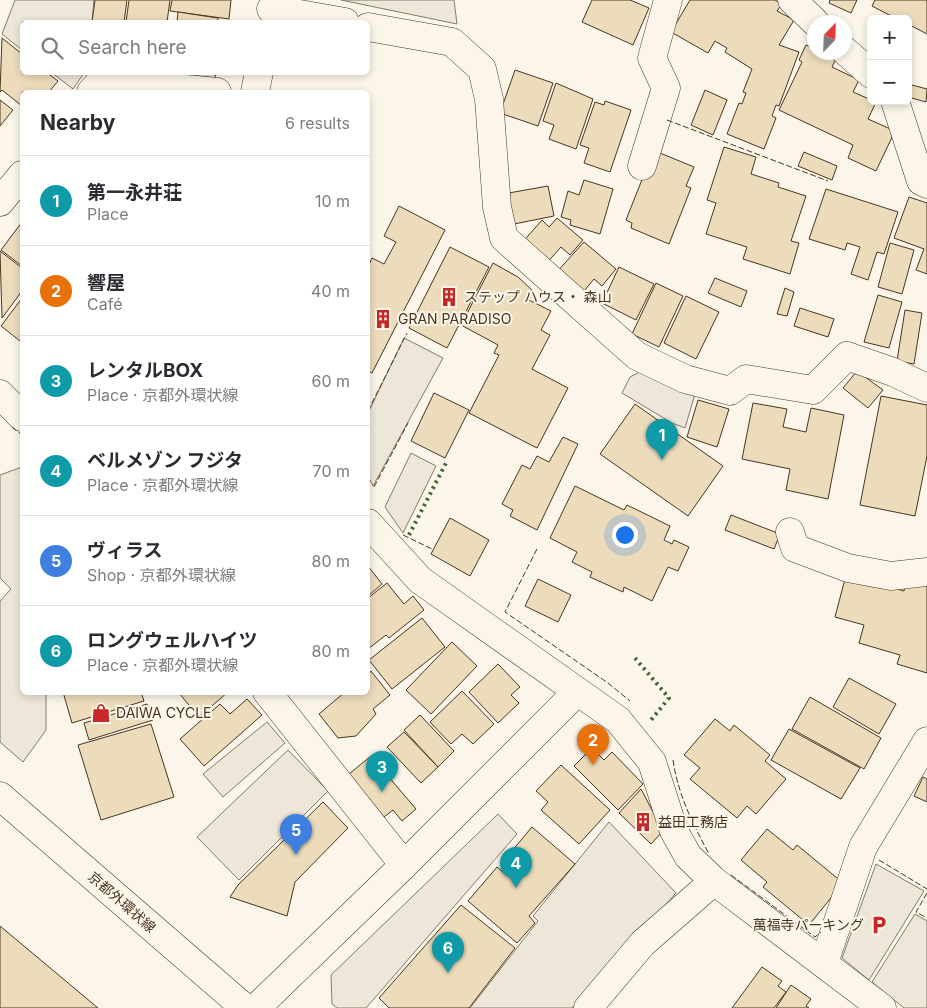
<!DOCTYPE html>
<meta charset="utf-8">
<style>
:root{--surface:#fff;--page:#f2f2f3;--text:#2b2b33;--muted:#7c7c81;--line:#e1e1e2;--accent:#2563eb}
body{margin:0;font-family:Inter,"Noto Sans JP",sans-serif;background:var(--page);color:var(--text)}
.controls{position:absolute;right:15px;top:15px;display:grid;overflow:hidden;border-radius:8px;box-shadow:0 2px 8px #0003}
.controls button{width:45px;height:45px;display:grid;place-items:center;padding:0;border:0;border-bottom:1px solid var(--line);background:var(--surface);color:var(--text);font:25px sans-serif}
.compass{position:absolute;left:807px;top:15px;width:45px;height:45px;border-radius:50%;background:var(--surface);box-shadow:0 2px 8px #0003;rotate:23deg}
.you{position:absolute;left:624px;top:534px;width:18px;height:18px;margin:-12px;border:4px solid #fff;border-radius:50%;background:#1a73e8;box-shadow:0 0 0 8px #1a73e833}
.badge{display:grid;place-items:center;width:32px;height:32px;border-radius:50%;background:var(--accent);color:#fff;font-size:16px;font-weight:700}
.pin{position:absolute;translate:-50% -41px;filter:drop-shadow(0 1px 2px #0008)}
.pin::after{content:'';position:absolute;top:26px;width:18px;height:15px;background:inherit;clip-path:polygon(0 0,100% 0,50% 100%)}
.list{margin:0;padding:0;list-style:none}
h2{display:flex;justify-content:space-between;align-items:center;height:65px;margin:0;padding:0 20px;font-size:21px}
h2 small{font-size:16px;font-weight:400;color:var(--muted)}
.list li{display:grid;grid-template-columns:32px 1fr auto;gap:15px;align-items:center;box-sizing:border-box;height:90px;padding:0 20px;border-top:1px solid var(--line)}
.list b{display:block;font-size:19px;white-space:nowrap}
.list p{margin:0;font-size:16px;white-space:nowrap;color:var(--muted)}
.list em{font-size:16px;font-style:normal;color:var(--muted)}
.icon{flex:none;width:28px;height:28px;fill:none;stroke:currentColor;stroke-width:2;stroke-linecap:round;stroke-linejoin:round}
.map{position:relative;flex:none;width:927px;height:1008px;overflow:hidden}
.search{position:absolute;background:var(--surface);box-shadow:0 2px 8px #0003;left:20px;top:20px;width:350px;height:55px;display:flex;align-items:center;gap:12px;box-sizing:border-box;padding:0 18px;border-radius:8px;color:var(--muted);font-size:19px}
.panel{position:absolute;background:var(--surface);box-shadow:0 2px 8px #0003;left:20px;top:90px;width:350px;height:605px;border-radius:8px}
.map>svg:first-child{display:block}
.green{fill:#ede6d9;stroke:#887966}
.parking{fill:#ede7d9;stroke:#887966}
.building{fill:#ecdcbc;stroke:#4a3520}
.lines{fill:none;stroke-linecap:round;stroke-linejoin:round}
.minor-casing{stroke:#4a3520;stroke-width:29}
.major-casing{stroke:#4a3520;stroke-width:29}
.minor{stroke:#fbf6e9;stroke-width:28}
.major{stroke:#fbf6e9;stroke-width:28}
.hedge{stroke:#436837;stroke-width:4;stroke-dasharray:2.5 4;stroke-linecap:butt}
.fence{stroke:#4a3520;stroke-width:1;stroke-dasharray:6 2.5;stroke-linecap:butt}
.labels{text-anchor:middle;stroke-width:4;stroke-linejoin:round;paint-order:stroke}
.poi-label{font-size:14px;fill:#4a3520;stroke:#fbf6e9;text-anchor:start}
.street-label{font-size:14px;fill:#4a3520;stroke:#fbf6e9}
</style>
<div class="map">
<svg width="927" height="1008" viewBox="0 0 927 1008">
<rect width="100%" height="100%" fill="#fbf6e9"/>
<!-- green -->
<g class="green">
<polygon points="267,722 285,743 223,797 203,774"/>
<polygon points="288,750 328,791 239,880 197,837"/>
</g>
<!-- parking -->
<g class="parking">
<polygon points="15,0 94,0 92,22 22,22 22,50 2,34"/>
<polygon points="341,0 454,0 457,24"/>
<polygon points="52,73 84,73 73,89"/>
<polygon points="404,338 443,358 373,486 368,476 368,413"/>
<polygon points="640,372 695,394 685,428 672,423 622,393 630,377"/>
<polygon points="411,453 436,466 403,533 385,507"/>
<polygon points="22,467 22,692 46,693 46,730 23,762 0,742 0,601 11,589 0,578 0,475"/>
<polygon points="498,814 517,834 366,1008 337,1008 332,1004 331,975"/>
<polygon points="609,822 676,893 572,1008 470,1008 538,921 533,916"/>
<polygon points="876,864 924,891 869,980 842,958"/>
<polygon points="915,914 927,921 927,1008 904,1008 872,982"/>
</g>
<!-- building -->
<g class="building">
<polygon points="95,0 127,0 124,22 92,22"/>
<polygon points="129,0 170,0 167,22 126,22"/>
<polygon points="172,0 231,0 229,19 170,11"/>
<polygon points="592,0 630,0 649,8 633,45 582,22"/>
<polygon points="690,0 775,0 782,4 777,11 794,20 779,45 799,52 779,106 776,105 772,116 776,118 764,149 727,134 739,103 742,104 746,93 743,92 752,69 725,52 727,48 715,41 708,53 671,32"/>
<polygon points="830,0 857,0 851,13 829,3"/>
<polygon points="875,0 927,0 927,34 908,24 908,19 897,19 872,6"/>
<polygon points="178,12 218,18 218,22 177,22"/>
<polygon points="2,38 22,54 22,72 46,72 58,81 49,92 22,92 22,106 2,90 0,92"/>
<polygon points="806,45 814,48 814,52 823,52 836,59 832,67 859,80 853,92 876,102 868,119 895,131 876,171 848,158 853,145 779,110 802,62 799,60"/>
<polygon points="515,70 553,83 538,126 500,113"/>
<polygon points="196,72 216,72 215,78 196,76"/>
<polygon points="556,83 593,99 576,149 549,139 554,125 543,121"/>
<polygon points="908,84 927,89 926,102 908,97"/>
<polygon points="705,90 727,100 713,135 691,125"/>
<polygon points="0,100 13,110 0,126"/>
<polygon points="605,101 631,110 610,172 584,163 589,148 580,145 595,102 604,105"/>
<polygon points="724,147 756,157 751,174 779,183 778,187 806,196 791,241 799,243 790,274 743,259 747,247 706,234 716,203 707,200"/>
<polygon points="804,152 837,166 832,180 798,166"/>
<polygon points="660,153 694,167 686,186 691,188 669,244 631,228 632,223 626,220 645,172"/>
<polygon points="584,180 613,189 600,234 570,225 571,220 561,217 568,191 579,195"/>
<polygon points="548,186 554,216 509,225 503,194"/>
<polygon points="826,189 898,212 884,254 877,252 868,280 851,274 860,247 847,243 845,250 809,239"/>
<polygon points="909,197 927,203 927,274 916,270 924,249 894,238"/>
<polygon points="399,206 445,230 372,373 368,371 368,267 372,258 384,264 396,242 384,236"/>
<polygon points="557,218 583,240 570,255 561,247 545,265 521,244 542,220 549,227"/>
<polygon points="22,222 22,266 1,250"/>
<polygon points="584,242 616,269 602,286 594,279 580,296 555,274"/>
<polygon points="890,243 914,250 902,294 878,287"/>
<polygon points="450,247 489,267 447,348 409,328"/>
<polygon points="0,251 22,268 22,291 2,318"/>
<polygon points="493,263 518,277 533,291 529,300 551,311 541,330 550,335 532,369 568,388 537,448 469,413 499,355 494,353 498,345 461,325"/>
<polygon points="619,267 654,284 636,320 602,303"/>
<polygon points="715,278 747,291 741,307 708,293"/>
<polygon points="656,283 683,296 659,347 632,334"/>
<polygon points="785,288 794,292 787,316 777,314"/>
<polygon points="878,295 902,302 889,348 864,342"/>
<polygon points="686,296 719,312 696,359 664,343"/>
<polygon points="22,298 22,337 20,341 1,326"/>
<polygon points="800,308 834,319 828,337 794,326"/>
<polygon points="905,310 922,313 914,364 897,361"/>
<polygon points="857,371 883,390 868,408 843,388"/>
<polygon points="434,393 469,410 445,458 411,441"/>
<polygon points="881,396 927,405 927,456 915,516 860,505"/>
<polygon points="698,400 729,409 717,447 687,437"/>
<polygon points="753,403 787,409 783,427 806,432 811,408 844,415 828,499 786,490 790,469 742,459"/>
<polygon points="635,404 723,466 688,516 600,454"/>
<polygon points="563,437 578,444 537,530 510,516 513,510 502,504 522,465 530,469 537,456 549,462"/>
<polygon points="575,486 624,510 627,505 670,526 664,540 672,544 674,540 689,547 678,571 668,567 652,601 624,587 623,592 590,577 592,572 572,562 577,552 550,538"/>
<polygon points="731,515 780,534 774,549 725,530"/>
<polygon points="450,518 489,540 470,576 431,554"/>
<polygon points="368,566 382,584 368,596"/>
<polygon points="846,575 904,591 907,580 927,586 927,673 897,664 900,655 859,643 864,625 835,617"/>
<polygon points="538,579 571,595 558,622 525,606"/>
<polygon points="387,583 404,604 413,596 424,610 389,638 386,635 368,649 368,598"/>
<polygon points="422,618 445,647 392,689 369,660"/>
<polygon points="452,642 477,666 431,714 406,690"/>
<polygon points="498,664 520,687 511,695 519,703 498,723 469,692"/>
<polygon points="371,671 390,695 373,709 376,714 356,736 338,738 319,714 345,692 368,692 368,675"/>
<polygon points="849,678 896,704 879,734 833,707"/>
<polygon points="462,691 494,724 473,744 462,734 451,744 430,722"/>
<polygon points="63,692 141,692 144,701 72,723"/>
<polygon points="178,692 228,692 199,717"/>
<polygon points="810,697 881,738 864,769 792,729"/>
<polygon points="247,699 262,715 204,766 180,739 220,704 230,714"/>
<polygon points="147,704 153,720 89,740 84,723"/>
<polygon points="420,715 454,751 438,767 404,730"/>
<polygon points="715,719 730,731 734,725 770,755 765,761 786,779 756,814 747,806 737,818 690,779 700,768 684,755"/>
<polygon points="151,724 174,797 101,820 78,745"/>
<polygon points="789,729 860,768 841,799 771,760"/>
<polygon points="404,732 438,767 421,783 387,747"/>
<polygon points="592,748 604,760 612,752 643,784 618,810 574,766"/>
<polygon points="371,756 416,809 402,821 393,810 384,817 349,774"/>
<polygon points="561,765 610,810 579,844 541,810 548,802 536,791"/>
<polygon points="923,777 927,779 927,802 914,796"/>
<polygon points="641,789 663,831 651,844 619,813"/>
<polygon points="323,802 348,828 295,882 287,916 230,897 238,885"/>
<polygon points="532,827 575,864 529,916 535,923 517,943 468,901 497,867 506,875 515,866 506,858"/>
<polygon points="767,829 793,850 797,845 843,883 809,925 763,887 767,882 741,860"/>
<polygon points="461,905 515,948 469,1008 389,1008 379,998"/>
<polygon points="0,926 98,1008 0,1008"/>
<polygon points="762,967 782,981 778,986 786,992 774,1008 732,1008"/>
<polygon points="791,985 811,999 806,1006 809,1008 776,1008"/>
</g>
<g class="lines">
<!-- minor casing -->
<g class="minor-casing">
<g id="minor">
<polyline points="792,0 815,22"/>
<polyline points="271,9 345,22"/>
<polyline points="368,27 452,42 482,69 489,99 497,207 504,238 637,356 685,379 730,391 746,379 813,390 847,356 893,372 927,388"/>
<polyline points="844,50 871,74"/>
<polyline points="91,92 101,81 217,92"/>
<polyline points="255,92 259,72"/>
<polyline points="895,101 921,181 927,184"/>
<polyline points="642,166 666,88 652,58 668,0"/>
<polyline points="0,202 22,175"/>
<polyline points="0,394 22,417"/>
<polyline points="368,523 420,580 618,720 652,762 674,831 688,856 714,881 882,1008"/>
<polyline points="790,532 795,548 848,568 891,576 927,572"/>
<polyline points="267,692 404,865"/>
<polyline points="824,963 863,847 927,741"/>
<polyline points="256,1008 404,865 577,692"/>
<polyline points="588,1008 643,943 714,881"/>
</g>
</g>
<!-- major casing -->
<g class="major-casing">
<polyline id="major" points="0,796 245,1008"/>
</g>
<!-- minor -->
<use href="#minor" class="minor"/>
<!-- major -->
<use href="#major" class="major"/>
<!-- hedge -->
<g class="hedge">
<polyline points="409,535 446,463"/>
<polyline points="635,658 669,698 651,720"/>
</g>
<!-- fence -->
<g class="fence">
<polyline points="667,120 828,181"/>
<polyline points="368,411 407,333"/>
<polyline points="12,427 22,435"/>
<polyline points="374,487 408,423"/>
<polyline points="403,535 432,549"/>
<polyline points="537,549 505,612 608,683 630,701"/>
<path d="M673,760c5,35 20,64 36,94"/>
<polyline points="879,860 927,889"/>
<polyline points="731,875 815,937 821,932"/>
<polyline points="927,893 916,912 927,918"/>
</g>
</g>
<!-- icons -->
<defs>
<g id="building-bare" transform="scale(1.5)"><path d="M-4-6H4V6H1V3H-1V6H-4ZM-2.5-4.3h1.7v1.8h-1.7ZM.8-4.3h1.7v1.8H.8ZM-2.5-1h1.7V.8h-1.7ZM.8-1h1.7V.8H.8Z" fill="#c62828" stroke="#fbf6e9" stroke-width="2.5" paint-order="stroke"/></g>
<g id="shop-bare" transform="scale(1.5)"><path d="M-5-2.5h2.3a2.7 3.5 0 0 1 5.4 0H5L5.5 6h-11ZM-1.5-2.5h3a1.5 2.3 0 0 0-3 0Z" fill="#c62828" stroke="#fbf6e9" stroke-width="2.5" paint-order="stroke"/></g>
<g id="parking-bare" transform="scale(1.5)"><path d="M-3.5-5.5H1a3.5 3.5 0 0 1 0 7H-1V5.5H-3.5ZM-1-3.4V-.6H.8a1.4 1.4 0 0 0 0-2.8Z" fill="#c62828" stroke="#fbf6e9" stroke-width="2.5" paint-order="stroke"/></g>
</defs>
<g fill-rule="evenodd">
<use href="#building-bare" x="449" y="297"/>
<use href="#building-bare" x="383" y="319"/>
<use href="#shop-bare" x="101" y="713"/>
<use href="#building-bare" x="643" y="822"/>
<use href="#parking-bare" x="879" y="925"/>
</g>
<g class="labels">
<!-- poi labels -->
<g class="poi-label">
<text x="464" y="302">ステップ ハウス・ 森山</text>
<text x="398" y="324">GRAN PARADISO</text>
<text x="116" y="718">DAIWA CYCLE</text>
<text x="658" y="827">益田工務店</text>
<text x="864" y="930" text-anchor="end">萬福寺パーキング</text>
</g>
<!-- street labels -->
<g class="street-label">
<text transform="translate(122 902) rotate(41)" y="5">京都外環状線</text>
</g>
</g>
</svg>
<div class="controls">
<button>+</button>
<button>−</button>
</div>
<svg class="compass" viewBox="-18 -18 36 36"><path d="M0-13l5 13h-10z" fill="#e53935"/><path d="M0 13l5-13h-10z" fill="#7c7c81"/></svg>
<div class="you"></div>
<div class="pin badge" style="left:662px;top:460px;background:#0f9aa8">1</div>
<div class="pin badge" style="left:593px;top:765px;background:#e8710a">2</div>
<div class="pin badge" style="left:382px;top:792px;background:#0f9aa8">3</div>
<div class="pin badge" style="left:516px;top:888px;background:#0f9aa8">4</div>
<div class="pin badge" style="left:296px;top:855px;background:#3f7fe0">5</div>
<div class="pin badge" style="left:448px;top:973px;background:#0f9aa8">6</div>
<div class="search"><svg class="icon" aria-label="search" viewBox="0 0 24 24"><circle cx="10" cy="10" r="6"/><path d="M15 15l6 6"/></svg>Search here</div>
<section class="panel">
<h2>Nearby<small>6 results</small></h2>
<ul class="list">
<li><span class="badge" style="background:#0f9aa8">1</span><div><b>第一永井荘</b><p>Place</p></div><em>10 m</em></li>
<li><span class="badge" style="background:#e8710a">2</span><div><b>響屋</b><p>Café</p></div><em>40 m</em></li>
<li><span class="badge" style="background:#0f9aa8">3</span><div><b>レンタルBOX</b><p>Place · 京都外環状線</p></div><em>60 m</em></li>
<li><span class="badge" style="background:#0f9aa8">4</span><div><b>ベルメゾン フジタ</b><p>Place · 京都外環状線</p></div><em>70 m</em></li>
<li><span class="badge" style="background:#3f7fe0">5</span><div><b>ヴィラス</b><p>Shop · 京都外環状線</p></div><em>80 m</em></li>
<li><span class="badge" style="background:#0f9aa8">6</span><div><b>ロングウェルハイツ</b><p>Place · 京都外環状線</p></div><em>80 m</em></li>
</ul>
</section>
</div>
